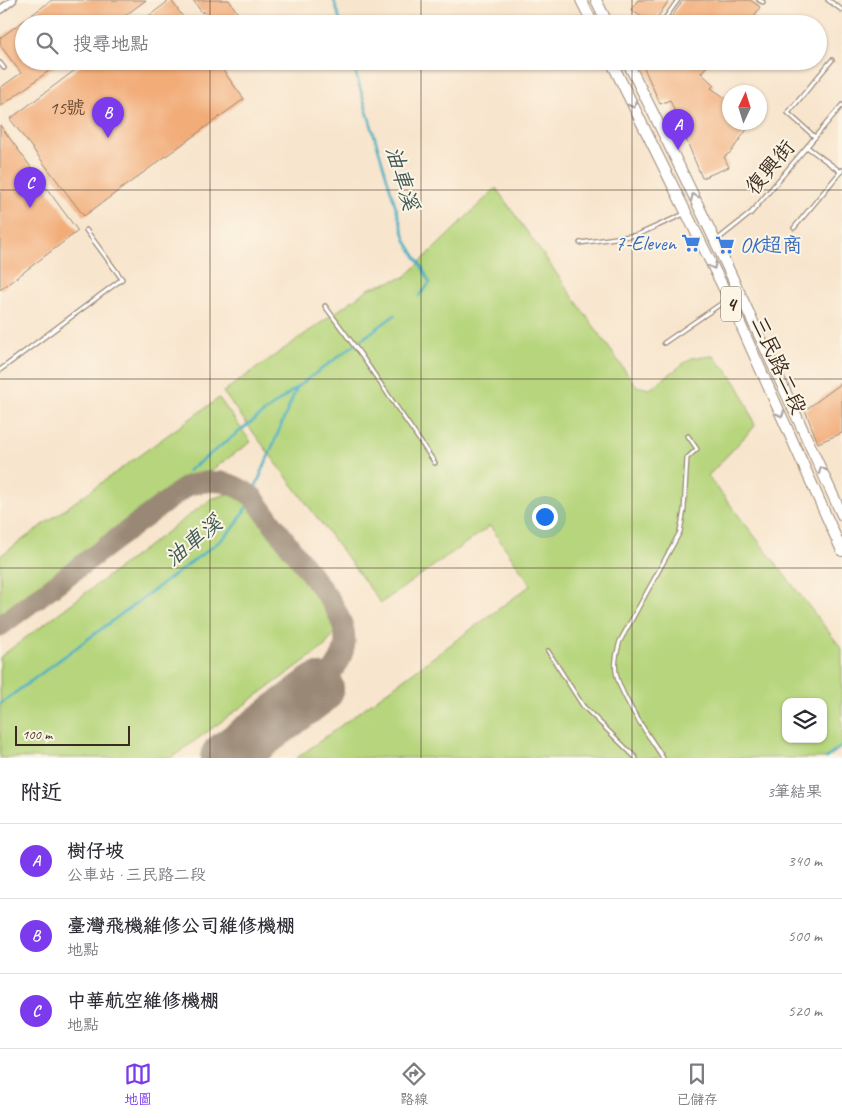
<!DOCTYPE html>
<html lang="zh-TW">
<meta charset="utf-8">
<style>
:root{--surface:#fff;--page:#f2f2f3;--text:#2b2b33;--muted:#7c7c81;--line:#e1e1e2;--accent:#7c3aed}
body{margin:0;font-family:Caveat,"LXGW WenKai TC",sans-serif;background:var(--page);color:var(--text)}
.controls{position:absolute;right:15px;bottom:15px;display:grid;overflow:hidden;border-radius:10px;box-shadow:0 1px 4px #0004}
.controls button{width:45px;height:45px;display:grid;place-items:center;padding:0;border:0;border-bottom:1px solid var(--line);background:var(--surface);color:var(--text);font:25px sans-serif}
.compass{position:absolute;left:722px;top:85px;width:45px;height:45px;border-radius:50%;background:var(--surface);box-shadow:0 1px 4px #0004;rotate:4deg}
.scale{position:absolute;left:15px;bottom:12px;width:115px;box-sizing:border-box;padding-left:5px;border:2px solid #3b2a1e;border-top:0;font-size:14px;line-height:18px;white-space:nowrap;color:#3b2a1e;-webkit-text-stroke:4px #fcf5e5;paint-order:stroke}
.you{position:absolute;left:544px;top:516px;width:18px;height:18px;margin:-12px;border:4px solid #fff;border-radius:50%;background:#1a73e8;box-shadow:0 0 0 8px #1a73e833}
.badge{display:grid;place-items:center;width:32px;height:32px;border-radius:50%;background:var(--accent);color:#fff;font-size:16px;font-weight:700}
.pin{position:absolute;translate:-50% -41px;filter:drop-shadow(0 1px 2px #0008)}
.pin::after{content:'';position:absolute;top:26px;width:18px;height:15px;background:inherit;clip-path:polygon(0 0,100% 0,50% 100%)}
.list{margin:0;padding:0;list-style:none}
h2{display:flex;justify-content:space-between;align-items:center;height:65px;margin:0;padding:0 20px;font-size:21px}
h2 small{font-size:16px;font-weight:400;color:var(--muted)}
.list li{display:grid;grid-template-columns:32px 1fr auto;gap:15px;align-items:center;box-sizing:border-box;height:75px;padding:0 20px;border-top:1px solid var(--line)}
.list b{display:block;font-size:19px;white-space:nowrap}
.list p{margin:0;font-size:16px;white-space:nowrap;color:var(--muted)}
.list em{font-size:16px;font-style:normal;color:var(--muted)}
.icon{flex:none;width:28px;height:28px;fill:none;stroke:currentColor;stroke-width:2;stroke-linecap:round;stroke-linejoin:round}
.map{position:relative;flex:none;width:842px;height:758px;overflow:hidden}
.search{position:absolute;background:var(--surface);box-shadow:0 1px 4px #0004;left:15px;right:15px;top:15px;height:55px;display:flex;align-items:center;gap:12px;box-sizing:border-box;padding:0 18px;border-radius:28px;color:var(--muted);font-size:19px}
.sheet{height:290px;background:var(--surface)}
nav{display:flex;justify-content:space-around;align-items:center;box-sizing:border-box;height:70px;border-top:1px solid var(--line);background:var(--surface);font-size:14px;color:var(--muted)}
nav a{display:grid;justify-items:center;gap:2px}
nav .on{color:var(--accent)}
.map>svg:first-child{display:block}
.green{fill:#b6d57c;stroke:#78804d;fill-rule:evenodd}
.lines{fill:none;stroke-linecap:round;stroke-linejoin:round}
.stream{stroke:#44afc3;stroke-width:2.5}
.taxiway{stroke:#9a8876;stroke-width:21}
.runway{stroke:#9a8876;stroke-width:52}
.building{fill:#f2ac78}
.service-casing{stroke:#9a8876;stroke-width:5.5}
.minor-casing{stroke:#9a8876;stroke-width:9}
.primary-casing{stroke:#9a8876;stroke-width:12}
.service{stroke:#fff;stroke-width:3}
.minor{stroke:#fff;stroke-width:6}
.primary{stroke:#fff;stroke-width:10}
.oneway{stroke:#a79f9a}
.grid{fill:none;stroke:#3b2a1e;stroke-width:1;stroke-opacity:0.55}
.labels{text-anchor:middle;stroke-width:4;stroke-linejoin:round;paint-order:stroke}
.number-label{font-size:19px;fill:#694a34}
.shield{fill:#fcf5e5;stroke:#75675a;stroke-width:1}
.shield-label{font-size:20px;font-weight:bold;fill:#3b2a1e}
.street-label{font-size:21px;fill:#3b2a1e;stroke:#fcf5e5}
.shop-label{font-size:21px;fill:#366cbe;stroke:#fcf5e5;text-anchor:end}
.water-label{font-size:22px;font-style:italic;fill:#3e5958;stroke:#fcf5e5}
</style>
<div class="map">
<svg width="842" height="758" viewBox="0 0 842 758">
<rect width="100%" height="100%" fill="#fcf5e5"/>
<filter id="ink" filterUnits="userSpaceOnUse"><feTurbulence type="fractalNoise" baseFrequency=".02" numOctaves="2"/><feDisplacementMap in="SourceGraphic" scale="10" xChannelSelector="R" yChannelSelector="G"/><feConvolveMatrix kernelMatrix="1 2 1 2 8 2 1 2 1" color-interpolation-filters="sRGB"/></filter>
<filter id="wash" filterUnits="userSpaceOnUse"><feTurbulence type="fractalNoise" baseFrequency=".0096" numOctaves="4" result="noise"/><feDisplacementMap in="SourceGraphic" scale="20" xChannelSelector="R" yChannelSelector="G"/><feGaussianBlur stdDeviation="1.12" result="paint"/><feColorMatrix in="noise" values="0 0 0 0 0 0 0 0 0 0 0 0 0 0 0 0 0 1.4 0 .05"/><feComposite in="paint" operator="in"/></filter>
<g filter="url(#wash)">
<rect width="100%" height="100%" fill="#f8e5cd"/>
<!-- green -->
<g class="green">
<path d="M496,188l140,198 14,3 41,-31 22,-2c25,24 30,38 42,70l-47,50 134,173v98l-15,11h-530l234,-173 -41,-59 -109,77 -158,-211 147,-104 35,-11zM786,702h37v37h-37z"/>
<polygon points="219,398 251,442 0,620 0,556"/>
<path d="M244,489l19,9 73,99c5,24 4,30 -12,50l-153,111h-171v-101l211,-158z"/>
</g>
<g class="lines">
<!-- stream -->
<g class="stream">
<polyline points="334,0 341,24"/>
<polyline points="352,61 406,241 422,267 430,283 419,296"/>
<polyline points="188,471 296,388"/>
<polyline points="0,704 220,541 236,525 249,503 297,387 395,315"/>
<polyline points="826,758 842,746"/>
</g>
<!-- taxiway -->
<path class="taxiway" d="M0,626l187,-140c27,-8 44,-6 66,11l77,103c25,40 17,56 -12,89"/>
<!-- runway -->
<polyline class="runway" points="226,758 318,689"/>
</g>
<g id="blocks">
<!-- building -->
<g class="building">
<polygon points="52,0 146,0 114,24 24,24 24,61 62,61 0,107 0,88 21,73 0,45 0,38"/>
<polygon points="171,0 188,24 138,24 170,0"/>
<polygon points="193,0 229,0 245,24 213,24 204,11 202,13"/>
<polygon points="638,0 669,0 653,24 631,10"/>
<polygon points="683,0 750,0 760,7 750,23 667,24"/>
<polygon points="87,61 216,61 244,99 84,216 10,119"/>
<polygon points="641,61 711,61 701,73 714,85 711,88 730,101 730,122 752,122 731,152 724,157 729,167 702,178 670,100 660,104"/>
<polygon points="0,125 78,231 0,290"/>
<polygon points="842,383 842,433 818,443 805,410"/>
</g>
</g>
</g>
<g filter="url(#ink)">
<use href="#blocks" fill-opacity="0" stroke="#9a8876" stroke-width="1"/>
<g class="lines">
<!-- service casing -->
<g class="service-casing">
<g id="service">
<polyline points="759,0 763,2"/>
<polyline points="828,0 842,10"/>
<polyline points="661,24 678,0"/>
<polyline points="0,63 4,68"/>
<polyline points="815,137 788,113 832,60"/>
<polyline points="807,147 841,172"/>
<polyline points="794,228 842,170"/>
<polyline points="717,240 751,213 842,105"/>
<polyline points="580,243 637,235 684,214"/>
<polyline points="325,306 361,355 435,463"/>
<polyline points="664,343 728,299"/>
<polyline points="0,370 122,279 86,230"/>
<polyline points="548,651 583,706 636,758"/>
<path d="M663,758c-13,-21 -44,-63 -47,-86 -2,-10 1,-21 4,-31l60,-109 4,-22 3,-52 10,-9 -9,-13"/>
</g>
</g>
<!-- minor casing -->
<g class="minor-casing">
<polyline id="minor" points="0,10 13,0"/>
</g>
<!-- primary casing -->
<g class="primary-casing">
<g id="primary">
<polyline points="581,0 593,24"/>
<polyline points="596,0 608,24"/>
<polyline points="611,61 729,299 842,551"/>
<path d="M627,61c76,149 145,302 215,454"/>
</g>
</g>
<!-- service -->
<use href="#service" class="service"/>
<!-- minor -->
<use href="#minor" class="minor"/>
<!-- primary -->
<use href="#primary" class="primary"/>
</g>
<!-- one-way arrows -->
<defs><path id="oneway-chevron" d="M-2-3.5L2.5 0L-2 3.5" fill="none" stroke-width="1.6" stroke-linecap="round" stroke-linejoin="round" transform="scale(1.25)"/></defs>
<g class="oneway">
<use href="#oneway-chevron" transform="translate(633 105) rotate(63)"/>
<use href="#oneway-chevron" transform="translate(694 197) rotate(-116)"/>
<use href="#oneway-chevron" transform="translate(713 266) rotate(64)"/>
<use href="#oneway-chevron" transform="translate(781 414) rotate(66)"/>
<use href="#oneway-chevron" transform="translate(822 470) rotate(-114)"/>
</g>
</g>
<!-- grid -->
<path class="grid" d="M210,0v24M421,0v24M632,0v24M210,61v697M421,61v697M632,61v697M0,190h842M0,379h842M0,568h842"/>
<!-- icons -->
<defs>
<g id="supermarket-bare" transform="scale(1.5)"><path d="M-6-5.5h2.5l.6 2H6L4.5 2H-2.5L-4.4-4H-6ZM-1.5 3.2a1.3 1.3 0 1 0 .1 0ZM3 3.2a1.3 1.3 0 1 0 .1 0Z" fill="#3f7fe0" stroke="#fcf5e5" stroke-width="2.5" paint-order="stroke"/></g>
</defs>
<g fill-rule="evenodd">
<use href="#supermarket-bare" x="691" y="243"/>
<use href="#supermarket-bare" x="725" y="245"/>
</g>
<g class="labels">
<!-- number labels -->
<g class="number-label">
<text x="67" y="114">15號</text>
</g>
<!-- shield labels -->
<rect class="shield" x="721" y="286.5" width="20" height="35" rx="4"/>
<g class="shield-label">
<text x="731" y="311">4</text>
</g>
<!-- street labels -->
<g class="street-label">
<text transform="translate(770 167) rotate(-50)" y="7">復興街</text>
<text transform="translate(779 365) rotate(66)" y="7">三民路二段</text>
</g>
<!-- shop labels -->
<g class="shop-label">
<text x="676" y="250">7-Eleven</text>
<text x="740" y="252" text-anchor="start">OK超商</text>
</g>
<!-- water labels -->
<g class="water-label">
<text transform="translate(403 178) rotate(73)" y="8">油車溪</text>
<text transform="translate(193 540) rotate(-39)" y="8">油車溪</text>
</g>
</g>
</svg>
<div class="controls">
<button><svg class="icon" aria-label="layers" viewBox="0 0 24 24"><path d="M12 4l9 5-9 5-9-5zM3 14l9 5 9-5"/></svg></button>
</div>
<svg class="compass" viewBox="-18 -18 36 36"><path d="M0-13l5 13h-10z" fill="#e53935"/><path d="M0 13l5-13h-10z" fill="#7c7c81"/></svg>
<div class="scale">100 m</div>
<div class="you"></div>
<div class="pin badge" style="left:678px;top:150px">A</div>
<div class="pin badge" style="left:108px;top:138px">B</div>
<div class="pin badge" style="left:30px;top:208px">C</div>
<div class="search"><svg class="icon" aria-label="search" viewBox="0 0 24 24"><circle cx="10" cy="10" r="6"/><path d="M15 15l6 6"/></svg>搜尋地點</div>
</div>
<section class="sheet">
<h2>附近<small>3筆結果</small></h2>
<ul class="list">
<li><span class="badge">A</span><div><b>樹仔坡</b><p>公車站 · 三民路二段</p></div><em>340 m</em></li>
<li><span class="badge">B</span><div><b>臺灣飛機維修公司維修機棚</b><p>地點</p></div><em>500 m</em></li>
<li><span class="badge">C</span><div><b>中華航空維修機棚</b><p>地點</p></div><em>520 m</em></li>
</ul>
</section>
<nav>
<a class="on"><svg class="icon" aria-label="map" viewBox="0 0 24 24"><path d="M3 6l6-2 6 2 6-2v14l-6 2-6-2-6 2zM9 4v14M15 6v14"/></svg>地圖</a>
<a><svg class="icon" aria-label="directions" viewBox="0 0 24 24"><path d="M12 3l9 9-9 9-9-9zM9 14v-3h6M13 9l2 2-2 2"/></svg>路線</a>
<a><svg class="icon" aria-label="saved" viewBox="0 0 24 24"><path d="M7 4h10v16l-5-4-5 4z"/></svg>已儲存</a>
</nav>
